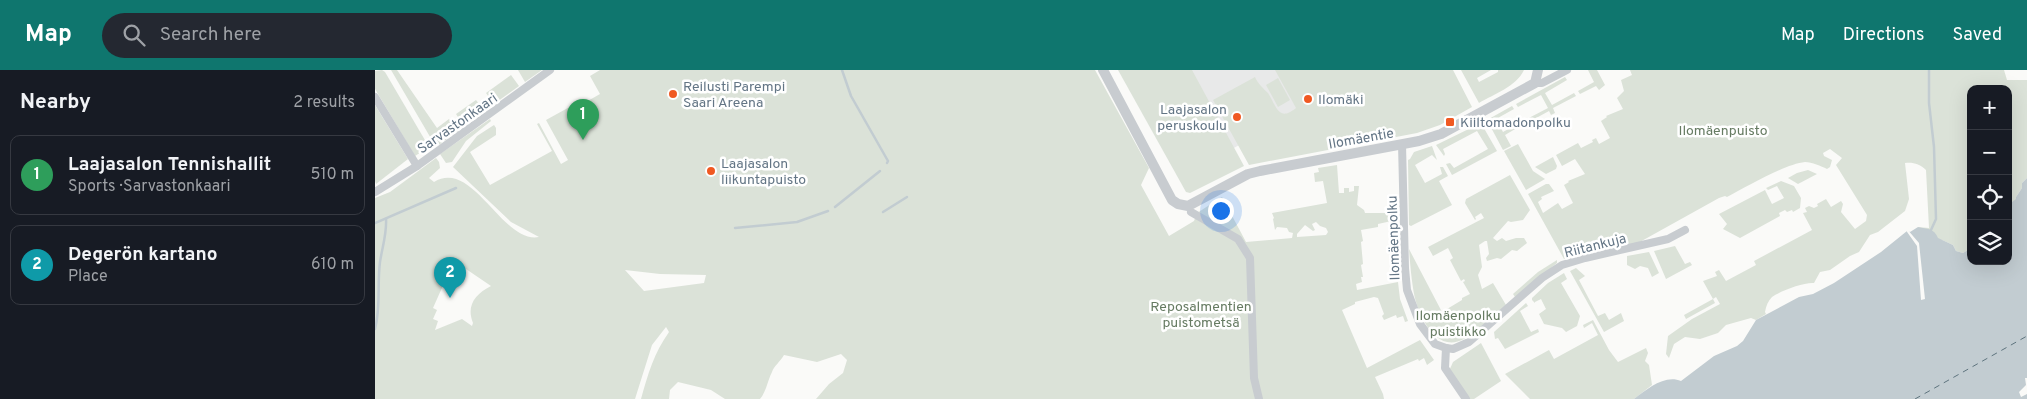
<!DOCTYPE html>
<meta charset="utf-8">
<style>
:root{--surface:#171b24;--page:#242831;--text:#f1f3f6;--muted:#9ea1a6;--line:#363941;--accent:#0f766e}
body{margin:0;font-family:Overpass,sans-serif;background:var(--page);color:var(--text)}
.controls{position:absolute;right:15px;top:15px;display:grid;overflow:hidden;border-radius:10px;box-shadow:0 5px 20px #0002}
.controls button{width:45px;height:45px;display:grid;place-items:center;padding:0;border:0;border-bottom:1px solid var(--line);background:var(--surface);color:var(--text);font:25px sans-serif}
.you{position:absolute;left:845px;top:140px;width:18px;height:18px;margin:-12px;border:4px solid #fff;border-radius:50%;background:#1a73e8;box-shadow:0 0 0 8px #1a73e833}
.badge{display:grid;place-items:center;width:32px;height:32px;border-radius:50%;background:var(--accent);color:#fff;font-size:16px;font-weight:700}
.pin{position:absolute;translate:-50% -41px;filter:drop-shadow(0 1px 2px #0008)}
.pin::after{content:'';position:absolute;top:26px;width:18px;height:15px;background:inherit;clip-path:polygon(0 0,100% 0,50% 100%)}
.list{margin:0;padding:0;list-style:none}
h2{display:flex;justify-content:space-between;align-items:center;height:65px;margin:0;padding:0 20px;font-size:21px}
h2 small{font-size:16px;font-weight:400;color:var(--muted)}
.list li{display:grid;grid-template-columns:32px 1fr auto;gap:15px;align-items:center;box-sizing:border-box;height:80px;margin:0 10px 10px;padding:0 10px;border:1px solid var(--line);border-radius:10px}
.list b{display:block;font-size:19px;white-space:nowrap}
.list p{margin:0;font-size:16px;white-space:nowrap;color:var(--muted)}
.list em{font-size:16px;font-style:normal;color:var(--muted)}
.icon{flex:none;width:28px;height:28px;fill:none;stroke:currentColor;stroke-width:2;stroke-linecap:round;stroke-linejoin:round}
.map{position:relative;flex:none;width:1652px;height:329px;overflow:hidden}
header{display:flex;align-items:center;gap:30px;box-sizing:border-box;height:70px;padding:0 25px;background:var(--accent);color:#fff}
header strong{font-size:24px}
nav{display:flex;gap:28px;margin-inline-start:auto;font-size:18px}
.search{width:350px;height:45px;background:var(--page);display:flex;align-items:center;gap:12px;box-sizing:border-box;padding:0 18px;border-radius:28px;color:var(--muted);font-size:19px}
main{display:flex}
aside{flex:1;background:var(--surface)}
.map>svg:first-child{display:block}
.built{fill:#e8e9e9}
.green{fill:#dbe2d8;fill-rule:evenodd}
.water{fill:#c2ccd1}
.pier{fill:#fafaf8}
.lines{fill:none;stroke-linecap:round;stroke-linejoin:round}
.stream{stroke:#c2ccd1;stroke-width:2.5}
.ferry{stroke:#5e747e;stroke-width:1;stroke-dasharray:6 5;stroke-linecap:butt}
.minor{stroke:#c8ccd0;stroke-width:8}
.tertiary{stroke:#c8ccd0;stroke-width:10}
.poi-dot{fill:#f05922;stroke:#fff;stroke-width:2}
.labels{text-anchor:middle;stroke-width:5;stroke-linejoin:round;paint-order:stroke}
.poi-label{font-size:14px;fill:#637585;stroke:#fff;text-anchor:start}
.street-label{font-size:14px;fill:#637585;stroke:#fff}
.park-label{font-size:14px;fill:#667b62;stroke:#fff}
</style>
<header>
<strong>Map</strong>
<div class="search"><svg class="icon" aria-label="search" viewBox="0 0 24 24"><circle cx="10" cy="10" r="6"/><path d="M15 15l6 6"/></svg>Search here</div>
<nav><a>Map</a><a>Directions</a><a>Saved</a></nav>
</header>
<main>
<aside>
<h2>Nearby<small>2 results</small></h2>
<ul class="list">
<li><span class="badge" style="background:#2e9e5b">1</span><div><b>Laajasalon Tennishallit</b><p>Sports · Sarvastonkaari</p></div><em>510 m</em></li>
<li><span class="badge" style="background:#0f9aa8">2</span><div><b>Degerön kartano</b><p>Place</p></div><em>610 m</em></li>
</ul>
</aside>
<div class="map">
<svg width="1652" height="329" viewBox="0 0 1652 329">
<rect width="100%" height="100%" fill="#fafaf8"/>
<!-- built -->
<polygon class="built" points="784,0 1002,0 833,92"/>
<!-- green -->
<g class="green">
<polygon points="7,0 10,2 54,77 40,86 0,19 0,1"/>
<polygon points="16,0 22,0 62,58 74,49 83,61 61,77"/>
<polygon points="143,0 167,0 150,12"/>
<path d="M225,0h495l54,98 -8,17 28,51 25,-15 3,-8 25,-16 24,45 46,-4 1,-5 -4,-1 -2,-4 -10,-1 -2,3 -2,-11 1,-1 -2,-5 55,-10 -4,-22 -8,1 -1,-9 5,-1 -1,-4 19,-3 2,28h5v-5h5v4l5,-1v-5h5l-2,19 7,5 1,3h31v7l-18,4v3l-17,3 2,11 -2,1 2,22 -2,1 2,12h-2l1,5 -6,2 1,6 41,-8 2,17 8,22 -3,1 -2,-6 -6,2 -1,-3 -12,5 -2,-4 2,-2 -6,-16 -4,-1 -19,5v2l-13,6 25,58 53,-28 14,20 -7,5 -3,-7 -5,3 -1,-2 -43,18 8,17 1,5h-568l13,-15 14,-11 4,-13 -6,-6 -24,8 -33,-7c-4,7 -10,11 -12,17 -5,10 -5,18 -12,27h-35l-14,-9 -33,-8 -8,8 -1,9h-28c7,-25 13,-46 28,-67l-3,-5 -14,18 -17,54h-260v-201l15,-6 46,-34 3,4 1,6 -11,10 5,4c39,-24 68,62 105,55l-28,-15 -58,-55 24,-31 17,-11 2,3v7l-26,17 20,33 62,-34 -15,-27 2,-1 22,41 7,-4 -22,-40 38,-21 2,3 14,-8 -10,-18zM941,152l4,4 6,2 2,4 -2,3 -29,2v-3l8,-9 8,6 2,-1 -3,-6zM80,194l11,5 25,17c-16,8 -25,20 -18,37l-1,3 -10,-7 -27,11 3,-9 -5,-2 4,-9 -4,-2 16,-36h3zM250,200l35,4 46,1 -2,8 -60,8z"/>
<polygon points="743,0 817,0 869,96 815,123 811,122"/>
<path d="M900,0h178l19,37 -32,18 -23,8 -168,32 -36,-65 42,-23c3,7 8,11 13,16 8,12 10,30 28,15z"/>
<path d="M1086,0h30l-14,8 2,4 19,-10v-2h26c-8,17 -30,24 -45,33z"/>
<polygon points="1213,0 1222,0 1230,15 1224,20 1221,16 1205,24 1203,21 1219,12"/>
<path d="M1255,0h374l3,10h20v98l-5,5v5l-6,9 1,2 -9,6v-116h-37v159l-8,5 -7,-2 -3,-6 -11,-5 -8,4 -16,-17 11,1 -3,-58c-6,-6 -13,-8 -21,-7l4,36 -4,12 -27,21 -8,3 -11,17 -9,4 -20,14 -10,2 -6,11c-10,-1 -34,8 -42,14 -4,4 -6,9 -7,15l1,2 -10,6 -5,-2 -25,7 -8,8 -18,6 -15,-2 -11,7 -5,14 -3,-4 2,-18 24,-17 28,-15 -4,-7 -3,2 2,4 -29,16 -2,-4 29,-16 -10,-18 14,-5 -2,-4 4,-2 7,11 30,-16 -2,-4 58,-31 -9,-17 4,-1 -2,-4 4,-2 5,2 4,-2 -1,-2 9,-5 5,8 10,-6 2,3 -2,8 14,17 11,-8 1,-6 -31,-50 6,-7 -12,-9 -7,4 1,3 8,4 -2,7 -3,2c-6,-3 -15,-7 -22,-7 -20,2 -59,25 -78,35l-2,-1 -6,2 -81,45 -74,16 -36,-65 18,-10h3l5,7 -13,6 1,2 -4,3 5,11 15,-10 4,6 11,-6 -9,-18 5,-3 -1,-1 17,-7 -10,-15 -13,7 -6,-11 22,-12 3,5 12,-6 -1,-2 4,-2 3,6 11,-6 -9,-17 6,-4 -1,-1 17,-7 -6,-11 7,-7 -3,-11 11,-5z"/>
<polygon points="136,5 144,16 119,34 111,23"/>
<polygon points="1190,7 1192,10 1170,23 1177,35 1199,23 1201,26 1178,38 1180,43 1176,45 1174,41 1152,53 1150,50 1173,38 1166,25 1143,37 1141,34"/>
<polygon points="903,8 915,30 903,37 891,15"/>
<polygon points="101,30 110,42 89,56 81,44"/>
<polygon points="0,35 33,89 1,114 0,111"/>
<polygon points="1137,36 1139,39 1121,49 1128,62 1146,52 1147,55 1130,65 1136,76 1128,80 1112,50"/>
<polygon points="115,49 116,51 91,71 77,92 71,93 65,84"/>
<polygon points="1106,53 1122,81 1077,105 1071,94 1075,93 1079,98 1113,79 1102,61 1068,79 1070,84 1069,86 1061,75"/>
<polygon points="1143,74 1158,101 1170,109 1151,120 1129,81"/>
<polygon points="1057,76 1062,90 1057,85 1040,95 1050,113 1067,104 1065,97 1068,97 1073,106 1064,111 1077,135 1036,156 1034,155 1033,90 1035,89 1039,82"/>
<polygon points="1178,87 1182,96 1181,99 1171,104 1160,97"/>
<polygon points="1433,100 1442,104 1423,114 1413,108 1422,103"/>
<path d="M1135,105l20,35 -7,10 -12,2 -3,-1 -15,17 4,3 5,-3 4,3 10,-3h8l3,5 -10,8 -5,-1 -11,9 -4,-1 -10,3 -1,-3 3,-4 -2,-13h-2l-6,4 3,22 -4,8 4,14 11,-6 13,22c-13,11 -26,27 -42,34 -30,16 -48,-28 -51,-51 -2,-13 -3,-26 -4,-39l33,63 20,-12v-2l8,-4 -7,-12 2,-1 -1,-2 -3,2 -11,-21 3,-2 -5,-10 -15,8 -5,-9 56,-29 -3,-5 -6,4 1,2 -1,1 -10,-17 1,-4z"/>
<polygon points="1406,111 1419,116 1426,128 1425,138 1418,142 1417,140 1412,142 1410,140 1404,143 1405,146 1365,168 1348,159 1352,154 1344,144 1390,120 1397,134 1409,128 1402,116 1393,120 1391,118"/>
<polygon points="1300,176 1310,194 1315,192 1317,195 1291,209 1279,181"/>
<polygon points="1274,182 1284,203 1277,207 1273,198 1265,196 1260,199 1252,195 1252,186"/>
<polygon points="1182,190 1182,193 1140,227 1138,224 1163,202"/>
<polygon points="1201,198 1210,206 1204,210 1223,246 1230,243 1234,250 1246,243 1249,251 1229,262 1195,201"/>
<polygon points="1189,203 1192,209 1186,213 1205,246 1202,256 1191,262 1187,258 1169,254 1164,244 1171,239 1166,229 1160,232 1160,233 1157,230 1157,228 1173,213"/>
<polygon points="1151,233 1153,236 1145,241 1156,262 1163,259 1164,262 1130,279 1123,268 1120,269 1119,262"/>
<polygon points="1218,250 1234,280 1243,292 1271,278 1273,283 1270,291 1274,295 1277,315 1259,329 1155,329 1130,304 1174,280 1179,289 1223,265 1217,253 1209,258 1208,255"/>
<polygon points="1106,273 1126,311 1099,329 1094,329 1074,301 1078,292"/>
</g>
<!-- water -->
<path class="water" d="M1652,108v200h-2l1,7 -7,7 2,5 6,-3v5h-393c13,-10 31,-25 47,-18l33,-25 23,-10 6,-5 13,-21 43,-23 14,-3 21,-11 47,-31 26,-21 3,1 8,-5c9,2 16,1 20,11l15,7 3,6 7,2 8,-5v13h37v-56l8,-6v-2l6,-9v-5z"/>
<!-- pier -->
<polygon class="pier" points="1530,159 1532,159 1544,173 1550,229 1546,230 1542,176"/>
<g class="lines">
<!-- stream -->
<g class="stream">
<polyline points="467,0 476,26 513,91 512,93"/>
<polyline points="1554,0 1554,33 1559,77 1561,149 1556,160"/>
<polyline points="460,137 505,101"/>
<polyline points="508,142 532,127"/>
<polyline points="0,153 81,118"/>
<polyline points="360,158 422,152 453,141"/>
<path d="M0,259c6,-22 2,-45 5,-67 2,-14 7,-28 6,-43"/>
</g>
<!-- ferry -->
<polyline class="ferry" points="1540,329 1652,266"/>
<!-- minor -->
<g class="minor">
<polyline points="1160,13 1167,13 1192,0"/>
<polyline points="0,27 42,96"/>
<polyline points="1027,74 1030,198 1032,220 1045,254 1060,274 1071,278 1078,279 1094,272 1167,208 1187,195 1210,188 1293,169 1310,160"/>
<polyline points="0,122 42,96 175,0"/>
<polyline points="816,142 863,169 875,188 879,308 884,329"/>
<polyline points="1071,278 1070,298 1091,329"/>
</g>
<!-- tertiary -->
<polyline class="tertiary" points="728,0 797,130 803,134 813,136 873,104 885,101 1044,71 1066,64 1160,13 1163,0"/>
</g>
<!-- markers -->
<g class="poi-dot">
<circle cx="298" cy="24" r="5"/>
<circle cx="933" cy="29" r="5"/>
<circle cx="862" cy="47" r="5"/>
<rect x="1070" y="47" width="10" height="10" rx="2.5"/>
<circle cx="336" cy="101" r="5"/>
</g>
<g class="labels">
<!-- poi labels -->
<g class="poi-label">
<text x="308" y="21">Reilusti Parempi<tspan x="308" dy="16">Saari Areena</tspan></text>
<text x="943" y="34">Ilomäki</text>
<text x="852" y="44" text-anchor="end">Laajasalon<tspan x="852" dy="16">peruskoulu</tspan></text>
<text x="1085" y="57">Kiiltomadonpolku</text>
<text x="346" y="98">Laajasalon<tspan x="346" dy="16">liikuntapuisto</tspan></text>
</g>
<!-- street labels -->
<g class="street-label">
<text transform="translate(82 53) rotate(-35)" y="5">Sarvastonkaari</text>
<text transform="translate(986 68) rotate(-10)" y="5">Ilomäentie</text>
<text transform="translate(1018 168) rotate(-92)" y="5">Ilomäenpolku</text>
<text transform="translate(1220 175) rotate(-14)" y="5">Riitankuja</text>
</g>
<!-- park labels -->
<g class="park-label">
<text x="1348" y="65">Ilomäenpuisto</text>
<text x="826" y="241">Reposalmentien<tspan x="826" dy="16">puistometsä</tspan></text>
<text x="1083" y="250">Ilomäenpolku<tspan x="1083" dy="16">puistikko</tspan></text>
</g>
</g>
</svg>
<div class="controls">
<button>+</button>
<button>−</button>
<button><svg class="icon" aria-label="locate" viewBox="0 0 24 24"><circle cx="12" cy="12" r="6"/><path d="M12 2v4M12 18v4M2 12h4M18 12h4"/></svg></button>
<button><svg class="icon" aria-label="layers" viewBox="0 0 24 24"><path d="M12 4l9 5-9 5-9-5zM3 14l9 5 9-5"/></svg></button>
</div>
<div class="you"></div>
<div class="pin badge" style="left:208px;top:70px;background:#2e9e5b">1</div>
<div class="pin badge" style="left:75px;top:228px;background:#0f9aa8">2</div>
</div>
</main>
